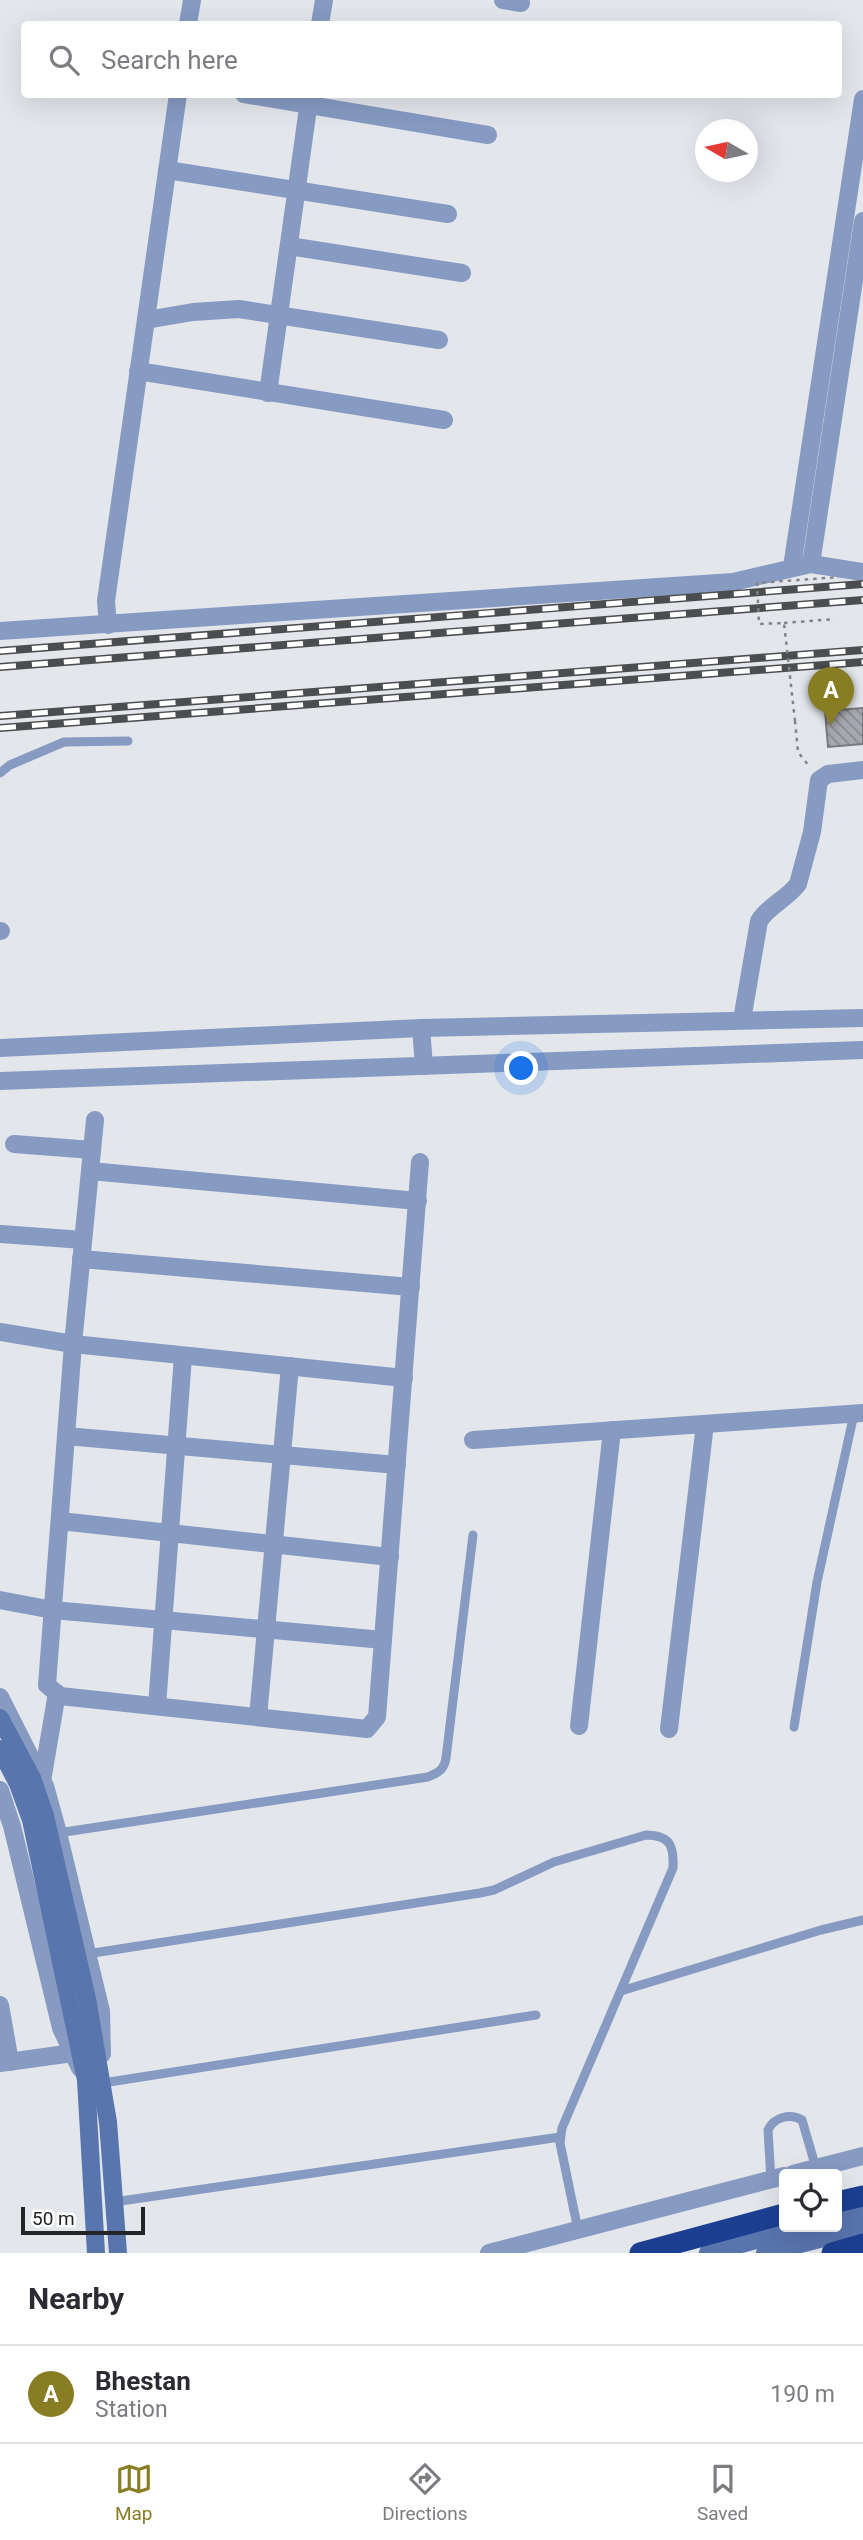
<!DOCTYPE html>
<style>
:root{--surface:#fff;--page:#f7f7f7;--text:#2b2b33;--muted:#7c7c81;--line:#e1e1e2;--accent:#887d23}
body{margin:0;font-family:Roboto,sans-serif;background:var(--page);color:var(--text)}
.controls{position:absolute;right:21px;bottom:21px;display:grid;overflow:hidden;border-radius:7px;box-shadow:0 7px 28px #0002}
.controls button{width:63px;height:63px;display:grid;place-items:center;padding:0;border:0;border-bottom:2px solid var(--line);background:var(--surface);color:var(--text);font:35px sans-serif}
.compass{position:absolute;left:695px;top:119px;width:63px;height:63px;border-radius:50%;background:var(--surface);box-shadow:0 7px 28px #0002;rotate:279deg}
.scale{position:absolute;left:21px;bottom:18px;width:124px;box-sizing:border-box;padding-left:7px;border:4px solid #232426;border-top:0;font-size:19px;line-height:24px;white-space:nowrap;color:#232426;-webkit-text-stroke:5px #fff;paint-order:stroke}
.you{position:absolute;left:522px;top:1069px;width:24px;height:24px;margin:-18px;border:5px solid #fff;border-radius:50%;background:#1a73e8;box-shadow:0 0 0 10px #1a73e833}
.badge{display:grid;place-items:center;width:46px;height:46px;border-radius:50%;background:var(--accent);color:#fff;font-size:23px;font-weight:700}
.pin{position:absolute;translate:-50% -58px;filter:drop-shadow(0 2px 4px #0008)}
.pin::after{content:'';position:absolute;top:37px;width:24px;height:21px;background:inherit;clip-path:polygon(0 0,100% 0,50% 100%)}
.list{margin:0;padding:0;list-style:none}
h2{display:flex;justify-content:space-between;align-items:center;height:91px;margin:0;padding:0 28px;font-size:30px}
h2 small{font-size:23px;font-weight:400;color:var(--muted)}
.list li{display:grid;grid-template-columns:46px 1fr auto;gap:21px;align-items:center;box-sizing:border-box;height:98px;padding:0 28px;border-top:2px solid var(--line)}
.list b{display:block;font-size:26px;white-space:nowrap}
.list p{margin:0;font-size:23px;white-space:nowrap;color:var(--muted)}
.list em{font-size:23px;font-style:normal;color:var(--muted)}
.icon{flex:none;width:38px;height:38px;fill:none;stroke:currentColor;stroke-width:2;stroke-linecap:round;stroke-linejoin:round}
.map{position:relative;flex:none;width:863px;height:2253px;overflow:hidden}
.search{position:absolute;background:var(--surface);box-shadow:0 7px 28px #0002;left:21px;right:21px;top:21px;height:77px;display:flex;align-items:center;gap:18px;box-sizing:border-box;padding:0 24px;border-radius:7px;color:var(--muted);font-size:26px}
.sheet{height:189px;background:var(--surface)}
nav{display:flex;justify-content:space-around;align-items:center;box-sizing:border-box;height:98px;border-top:2px solid var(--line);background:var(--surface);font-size:19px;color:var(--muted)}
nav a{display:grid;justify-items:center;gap:4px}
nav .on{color:var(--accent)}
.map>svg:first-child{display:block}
.building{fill:url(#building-back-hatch);stroke:#777a7e;stroke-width:2}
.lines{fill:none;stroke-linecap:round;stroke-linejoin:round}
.path{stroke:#828487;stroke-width:2.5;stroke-dasharray:3.5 5;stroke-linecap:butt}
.lane{stroke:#869ac2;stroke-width:9}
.street{stroke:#869ac2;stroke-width:18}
.secondary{stroke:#5875ae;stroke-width:18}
.highway{stroke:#1c3f91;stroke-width:21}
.rail-casing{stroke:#4b4d4f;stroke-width:8}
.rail{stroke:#fff;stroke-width:5;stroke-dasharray:16;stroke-linecap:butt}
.path-bridge{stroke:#828487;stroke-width:2.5;stroke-dasharray:3.5 5;stroke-linecap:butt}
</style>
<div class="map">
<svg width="863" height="2253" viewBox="0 0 863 2253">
<defs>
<pattern id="building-back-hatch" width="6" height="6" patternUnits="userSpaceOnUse" patternTransform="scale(1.75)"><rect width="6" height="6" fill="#a6a8ad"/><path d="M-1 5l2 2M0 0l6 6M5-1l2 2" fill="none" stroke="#87898d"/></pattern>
</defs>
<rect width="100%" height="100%" fill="#e3e6eb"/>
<!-- building -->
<polygon class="building" points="863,708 863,744 828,747 825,711"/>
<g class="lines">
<!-- path -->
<g class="path">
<polyline points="784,623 835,619"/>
<polyline points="795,721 798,752 809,766"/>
</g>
<!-- lane -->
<g class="lane">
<polyline points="0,773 10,765 64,742 128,741"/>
<polyline points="794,1727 817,1582 854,1414"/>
<path d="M58,1833l370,-56c11,-5 16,-7 18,-19l27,-223"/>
<path d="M87,1954l393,-61 14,-3 60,-28 92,-27c25,0 28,12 27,33l-111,260 -2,15 18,87"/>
<polyline points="621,1991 821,1930 863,1920"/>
<polyline points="103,2083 536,2015"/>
<path d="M771,2180l-3,-50c6,-13 22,-17 34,-10l14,48"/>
<polyline points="114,2202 560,2137"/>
</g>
<!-- street -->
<g class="street">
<polyline points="503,0 521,3"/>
<polyline points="188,24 192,0"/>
<polyline points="320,24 324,0"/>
<polyline points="244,94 488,135"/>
<polyline points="167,170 448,214"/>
<polyline points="289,246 462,273"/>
<polyline points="146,320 193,312 239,309 439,340"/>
<polyline points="138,371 444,420"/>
<polyline points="268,393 310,94"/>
<polyline points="811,564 863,221"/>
<polyline points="792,567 863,99"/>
<polyline points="108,625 106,601 178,94"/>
<polyline points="0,631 733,582 811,564 863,572"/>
<polyline points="0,931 1,931"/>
<path d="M742,1020l17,-99c10,-16 28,-22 39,-37l14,-52 7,-52 9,-6 35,-4"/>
<polyline points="421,1028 424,1066"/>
<polyline points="0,1048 421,1028 863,1018"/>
<polyline points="0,1081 863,1050"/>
<polyline points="95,1120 73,1344 47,1685 60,1696 367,1729 377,1717 420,1162"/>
<polyline points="14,1144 92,1150"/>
<polyline points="90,1171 418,1201"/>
<polyline points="1,1234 83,1240"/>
<polyline points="81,1259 411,1287"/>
<polyline points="0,1332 73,1344 404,1378"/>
<polyline points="66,1436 397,1465"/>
<polyline points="473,1440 863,1413"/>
<polyline points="60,1521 390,1557"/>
<polyline points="0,1600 53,1610 383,1640"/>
<polyline points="0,1697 45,1786 58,1833 101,2011 102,2054"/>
<polyline points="157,1706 183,1356"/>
<polyline points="258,1717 290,1366"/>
<polyline points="579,1726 612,1430"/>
<polyline points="669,1729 705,1424"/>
<polyline points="42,1781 57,1693"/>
<polyline points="0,1790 12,1826 61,2028 80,2068"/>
<polyline points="0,2005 10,2062"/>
<polyline points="0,2063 80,2052"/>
<polyline points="793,2174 863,2156"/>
<polyline points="489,2253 784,2176"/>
</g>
<!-- secondary -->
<g class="secondary">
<polyline points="0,1718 32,1778 45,1816 87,1999 108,2122 118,2253"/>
<polyline points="0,1749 18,1784 31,1820 86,2080 96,2253"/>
<polyline points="837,2218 863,2211"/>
<polyline points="708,2253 804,2227"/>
<polyline points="765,2253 863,2228"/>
</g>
<!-- highway -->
<g class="highway">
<polyline points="837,2202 863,2196"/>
<polyline points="640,2253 784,2214"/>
<polyline points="832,2253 863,2244"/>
</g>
<!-- rail casing -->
<g class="rail-casing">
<g id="rail">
<polyline points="0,651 863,584"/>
<polyline points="0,667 863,600"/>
<polyline points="0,716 863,650"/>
<polyline points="0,728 863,662"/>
</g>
</g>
<!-- rail -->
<use href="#rail" class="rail"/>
<!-- path-bridge -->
<polyline class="path-bridge" points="795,721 784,623 759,624 757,583 839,577"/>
</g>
</svg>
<div class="controls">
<button><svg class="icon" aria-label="locate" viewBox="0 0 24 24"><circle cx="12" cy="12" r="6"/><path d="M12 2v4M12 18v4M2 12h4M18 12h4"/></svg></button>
</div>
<svg class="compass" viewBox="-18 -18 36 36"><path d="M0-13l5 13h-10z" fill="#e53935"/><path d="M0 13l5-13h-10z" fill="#7c7c81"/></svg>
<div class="scale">50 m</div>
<div class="you"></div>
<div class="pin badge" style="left:831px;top:725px">A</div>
<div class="search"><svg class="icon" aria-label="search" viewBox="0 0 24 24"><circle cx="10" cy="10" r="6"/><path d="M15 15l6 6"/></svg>Search here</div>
</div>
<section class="sheet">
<h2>Nearby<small></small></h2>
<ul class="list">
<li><span class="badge">A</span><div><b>Bhestan</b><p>Station</p></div><em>190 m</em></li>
</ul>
</section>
<nav>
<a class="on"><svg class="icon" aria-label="map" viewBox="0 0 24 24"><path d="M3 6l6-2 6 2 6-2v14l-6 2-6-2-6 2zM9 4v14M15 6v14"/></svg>Map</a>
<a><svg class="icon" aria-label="directions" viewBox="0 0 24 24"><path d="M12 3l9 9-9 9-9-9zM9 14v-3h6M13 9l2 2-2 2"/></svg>Directions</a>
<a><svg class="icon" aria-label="saved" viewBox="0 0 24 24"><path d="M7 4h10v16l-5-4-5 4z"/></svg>Saved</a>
</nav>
